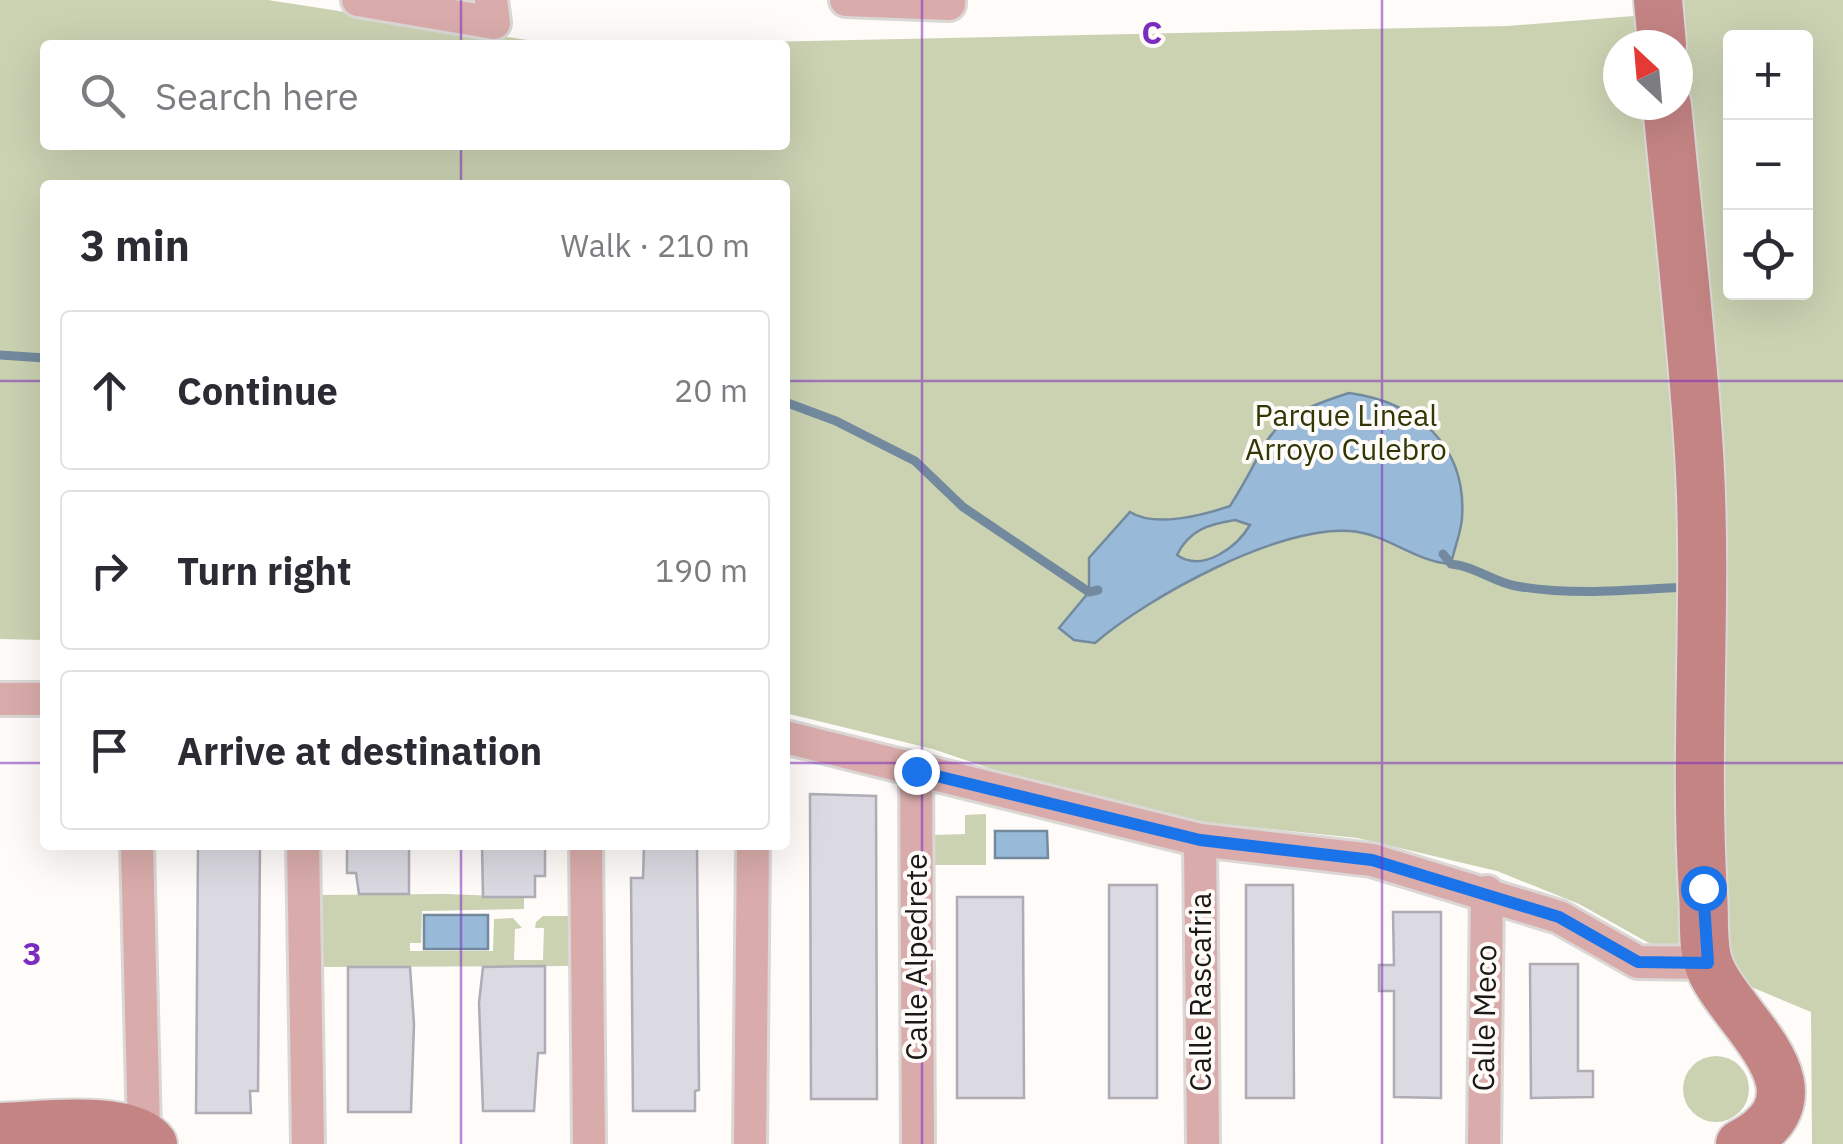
<!DOCTYPE html>
<meta charset="utf-8">
<style>
:root{--surface:#fff;--page:#f2f2f3;--text:#2b2b33;--muted:#7c7c81;--line:#e1e1e2}
body{margin:0;font-family:"IBM Plex Sans",sans-serif;background:var(--page);color:var(--text)}
.controls{position:absolute;right:30px;top:30px;display:grid;overflow:hidden;border-radius:10px;box-shadow:0 10px 40px #0002}
.controls button{width:90px;height:90px;display:grid;place-items:center;padding:0;border:0;border-bottom:2px solid var(--line);background:var(--surface);color:var(--text);font:50px sans-serif}
.compass{position:absolute;left:1603px;top:30px;width:90px;height:90px;border-radius:50%;background:var(--surface);box-shadow:0 10px 40px #0002;rotate:334deg}
.stop{position:absolute;width:30px;height:30px;margin:-22px;border:8px solid #1a73e8;border-radius:50%;background:#fff}
.stop.end{background:#1a73e8;border-color:#fff;box-shadow:0 2px 10px #0008}
.list{margin:0;padding:0;list-style:none}
h2{display:flex;justify-content:space-between;align-items:center;height:130px;margin:0;padding:0 40px;font-size:42px}
h2 small{font-size:32px;font-weight:400;color:var(--muted)}
.list li{display:grid;grid-template-columns:65px 1fr auto;gap:30px;align-items:center;box-sizing:border-box;height:160px;margin:0 20px 20px;padding:0 20px;border:2px solid var(--line);border-radius:10px}
.list b{display:block;font-size:38px;white-space:nowrap}
.list em{font-size:32px;font-style:normal;color:var(--muted)}
.icon{flex:none;width:55px;height:55px;fill:none;stroke:currentColor;stroke-width:2;stroke-linecap:round;stroke-linejoin:round}
.map{position:relative;flex:none;width:1843px;height:1144px;overflow:hidden}
.search{position:absolute;background:var(--surface);box-shadow:0 10px 40px #0002;left:40px;top:40px;width:750px;height:110px;display:flex;align-items:center;gap:25px;box-sizing:border-box;padding:0 35px;border-radius:10px;color:var(--muted);font-size:38px}
.panel{position:absolute;background:var(--surface);box-shadow:0 10px 40px #0002;left:40px;top:180px;width:750px;height:670px;border-radius:10px}
.map>svg:first-child{display:block}
.green{fill:#cad2b2;fill-rule:evenodd}
.water{fill:#98bad8;stroke:#738a9e;stroke-width:2.5;fill-rule:evenodd}
.lines{fill:none;stroke-linecap:round;stroke-linejoin:round}
.stream{stroke:#738a9e;stroke-width:9}
.building{fill:#dbd9e1;stroke:#aeacb4;stroke-width:2.5}
.street-casing{stroke:#dad7d5;stroke-width:38}
.secondary-casing{stroke:#dad7d5;stroke-width:52}
.street{stroke:#d9acab;stroke-width:32}
.secondary{stroke:#c48484;stroke-width:48}
.route{stroke:#1a73e8;stroke-width:12}
.grid{fill:none;stroke:#7b2cbf;stroke-width:2.5;stroke-opacity:0.55}
.labels{text-anchor:middle;stroke-width:8;stroke-linejoin:round;paint-order:stroke}
.park-label{font-size:30px;fill:#2f3705;stroke:#fefbf9}
.street-label{font-size:30px;fill:#1c1917;stroke:#fefbf9}
.grid-label{font-size:32px;text-anchor:middle;font-weight:bold;fill:#7b2cbf;stroke:#fefbf9;stroke-width:8;stroke-linejoin:round;paint-order:stroke}
</style>
<div class="map">
<svg width="1843" height="1144" viewBox="0 0 1843 1144">
<rect width="100%" height="100%" fill="#fefbf9"/>
<!-- green -->
<g class="green">
<path d="M0,0h268l291,45h-514v100h740v-100h-163l885,-19 139,-11 35,-15h162v1144h-31l-1,-132 -155,-65 -77,-43 -82,-33 -140,-33 -164,-17 -131,-28 -129,-44 -148,-36v-528h-740v455l-45,-1zM1730,38h76v254h-76zM1618,45h60v60h-60z"/>
<polygon points="986,814 986,865 935,865 935,835 965,834 965,815"/>
<polygon points="446,894 524,897 524,909 422,911 421,943 410,943 410,951 493,951 494,919 513,918 522,928 515,929 514,960 543,960 544,928 535,928 536,922 543,916 570,916 571,966 322,967 321,895"/>
<circle cx="1716" cy="1089" r="33"/>
</g>
<!-- water -->
<g class="water">
<path d="M1349,393c67,9 118,52 113,125 -1,15 -8,31 -11,46 -36,-2 -63,-30 -101,-33 -70,-6 -202,66 -255,112l-21,-3 -15,-12 30,-36v-34l41,-46c25,16 74,3 100,-6 47,-73 27,-84 119,-113zM1235,520l15,5c-13,22 -47,48 -73,30 12,-25 32,-31 58,-35z"/>
<polygon points="995,831 1047,831 1048,858 995,858"/>
<rect x="424" y="915" width="64" height="34"/>
</g>
<g class="lines">
<!-- stream -->
<g class="stream">
<polyline points="0,355 45,358"/>
<polyline points="785,402 836,421 915,461 963,507 1089,592 1098,590"/>
<path d="M1443,554l8,10c24,2 42,18 65,22 57,10 113,4 170,1"/>
</g>
</g>
<!-- building -->
<g class="building">
<polygon points="810,794 876,796 877,1099 811,1099"/>
<polygon points="198,845 260,845 258,1091 250,1091 251,1113 196,1113"/>
<polygon points="347,845 409,845 409,894 359,894 356,873 347,873"/>
<polygon points="482,845 545,846 545,876 535,876 535,897 483,897"/>
<polygon points="644,845 697,845 699,1090 695,1091 695,1111 633,1111 631,878 643,878"/>
<rect x="1109" y="885" width="48" height="213"/>
<polygon points="1246,885 1293,885 1294,1098 1246,1098"/>
<polygon points="957,897 1023,897 1024,1098 957,1098"/>
<polygon points="1393,912 1441,912 1441,1098 1394,1097 1394,991 1379,991 1379,965 1394,965"/>
<polygon points="1530,964 1578,964 1578,1071 1593,1071 1593,1097 1531,1098"/>
<polygon points="545,966 545,1053 538,1053 534,1111 483,1111 479,1003 483,967"/>
<polygon points="348,967 410,967 414,1024 411,1112 348,1112"/>
</g>
<g class="lines">
<!-- street casing -->
<g class="street-casing">
<g id="street">
<polyline points="358,0 494,23 491,0"/>
<polyline points="846,0 949,4 949,0"/>
<polyline points="0,699 45,699"/>
<polyline points="785,737 1200,840 1372,860 1559,917 1638,962 1708,963"/>
<polyline points="916,771 918,1144"/>
<polyline points="1200,840 1203,1144"/>
<polyline points="137,845 144,1132"/>
<polyline points="303,845 308,1144"/>
<polyline points="586,845 589,1144"/>
<polyline points="750,1144 753,845"/>
<polyline points="1484,1144 1487,892"/>
</g>
</g>
<!-- secondary casing -->
<g class="secondary-casing">
<g id="secondary">
<polyline points="1658,0 1662,45"/>
<path d="M1667,105c11,116 25,232 32,348 9,146 -5,294 4,441 2,21 -1,48 5,68 15,53 134,129 32,182"/>
<path d="M0,1127c38,-1 131,-14 153,17"/>
</g>
</g>
<!-- street -->
<use href="#street" class="street"/>
<!-- secondary -->
<use href="#secondary" class="secondary"/>
</g>
<g class="lines">
<!-- route -->
<polyline class="route" points="916,771 1200,840 1372,860 1559,917 1638,962 1708,963 1703,888"/>
</g>
<!-- grid -->
<path class="grid" d="M461,0v45M922,0v1144M1382,0v1144M461,145v40M0,381h45M785,381h1058M0,763h45M785,763h1058M461,845v299"/>
<g class="labels">
<!-- park labels -->
<g class="park-label">
<text x="1346" y="426">Parque Lineal<tspan x="1346" dy="34">Arroyo Culebro</tspan></text>
</g>
<!-- street labels -->
<g class="street-label">
<text transform="translate(917 957) rotate(-90)" y="10">Calle Alpedrete</text>
<text transform="translate(1201 992) rotate(-90)" y="10">Calle Rascafria</text>
<text transform="translate(1485 1018) rotate(-89)" y="10">Calle Meco</text>
</g>
</g>
<g class="grid-label">
<text x="1152" y="44">C</text>
<text x="32" y="965">3</text>
</g>
</svg>
<div class="controls">
<button>+</button>
<button>−</button>
<button><svg class="icon" aria-label="locate" viewBox="0 0 24 24"><circle cx="12" cy="12" r="6"/><path d="M12 2v4M12 18v4M2 12h4M18 12h4"/></svg></button>
</div>
<svg class="compass" viewBox="-18 -18 36 36"><path d="M0-13l5 13h-10z" fill="#e53935"/><path d="M0 13l5-13h-10z" fill="#7c7c81"/></svg>
<div class="stop" style="left:1703px;top:888px"></div>
<div class="stop end" style="left:916px;top:771px"></div>
<div class="search"><svg class="icon" aria-label="search" viewBox="0 0 24 24"><circle cx="10" cy="10" r="6"/><path d="M15 15l6 6"/></svg>Search here</div>
<section class="panel">
<h2>3 min<small>Walk · 210 m</small></h2>
<ul class="list">
<li><svg class="icon" aria-label="ahead" viewBox="0 0 24 24"><path d="M12 20V5M6 11l6-6 6 6"/></svg><div><b>Continue</b></div><em>20 m</em></li>
<li><svg class="icon" aria-label="right" viewBox="0 0 24 24"><path d="M7 20v-9h11M14 6l5 5-5 5"/></svg><div><b>Turn right</b></div><em>190 m</em></li>
<li><svg class="icon" aria-label="arrive" viewBox="0 0 24 24"><path d="M6 21V4h12l-3 4 3 4H6"/></svg><div><b>Arrive at destination</b></div></li>
</ul>
</section>
</div>
